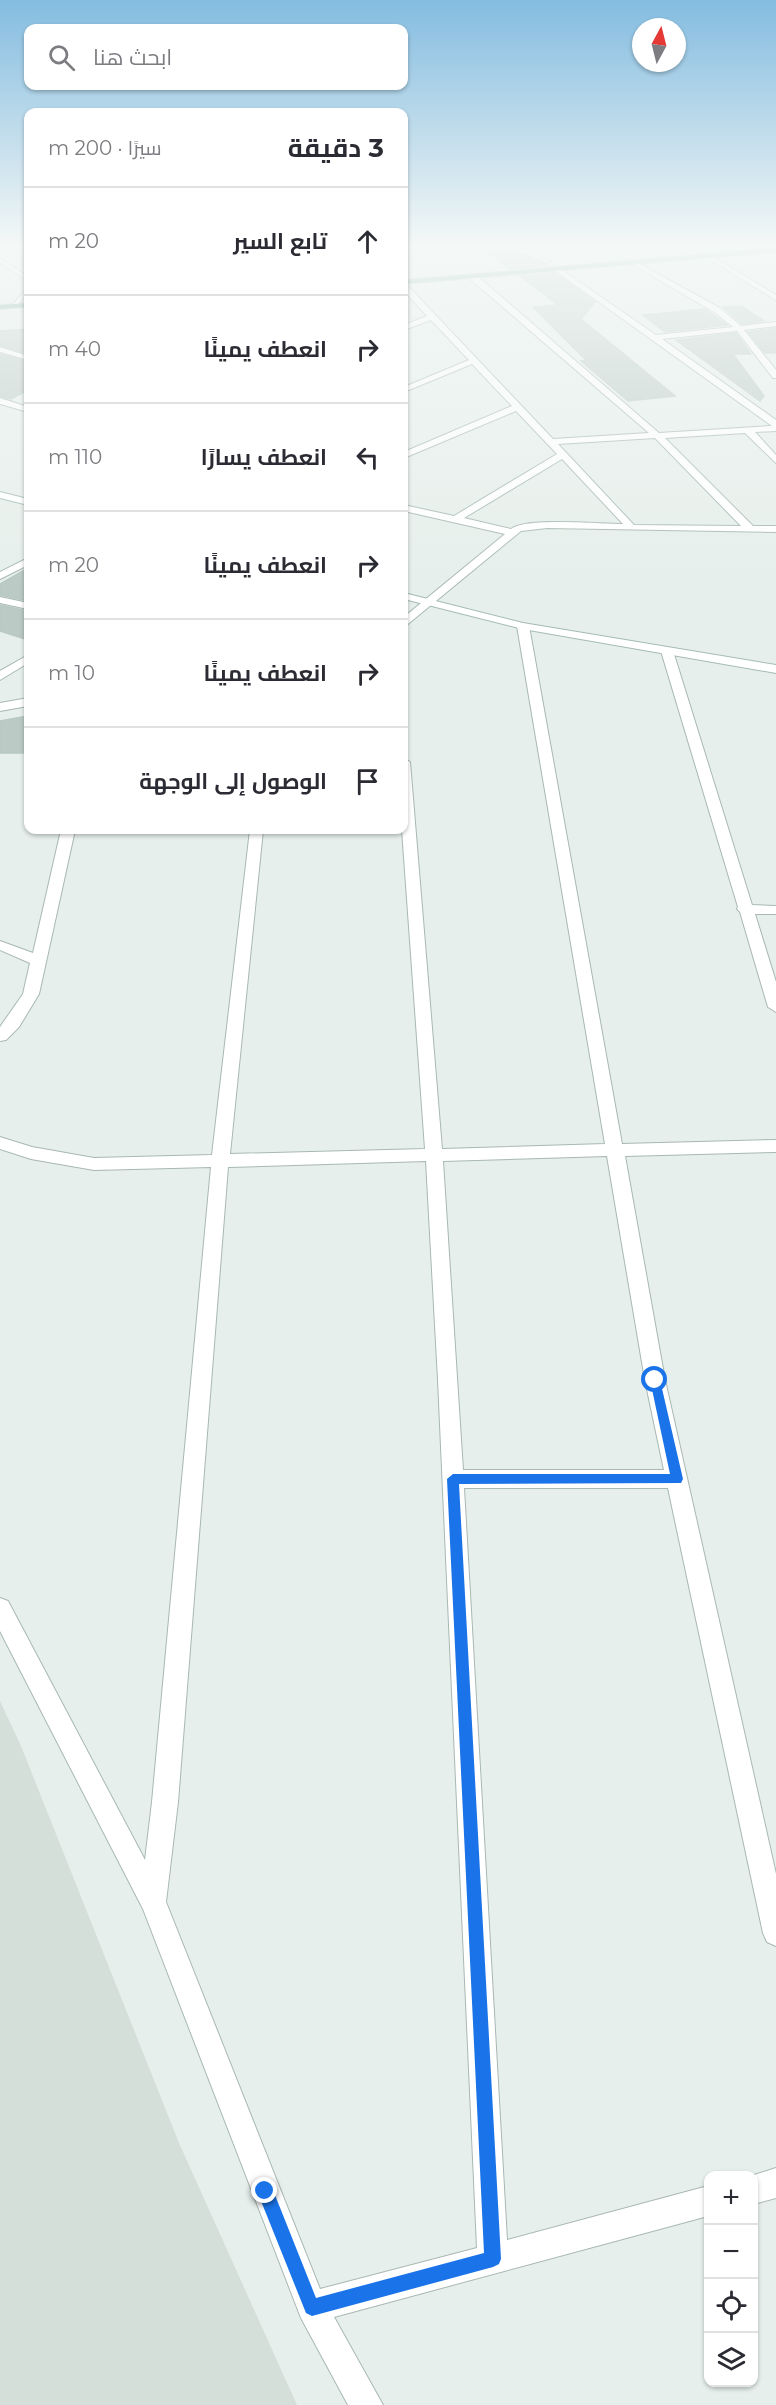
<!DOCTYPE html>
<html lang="ar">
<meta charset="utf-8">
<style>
:root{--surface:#fff;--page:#f2f2f3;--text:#2b2b33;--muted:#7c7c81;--line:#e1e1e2}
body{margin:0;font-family:Montserrat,Cairo,sans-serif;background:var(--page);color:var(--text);direction:rtl}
.controls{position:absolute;right:18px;bottom:18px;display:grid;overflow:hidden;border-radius:12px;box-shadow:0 2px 4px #0004}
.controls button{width:54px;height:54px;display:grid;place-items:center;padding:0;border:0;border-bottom:2px solid var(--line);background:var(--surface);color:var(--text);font:30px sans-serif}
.compass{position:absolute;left:632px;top:18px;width:54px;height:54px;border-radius:50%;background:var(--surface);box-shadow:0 2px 4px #0004;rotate:7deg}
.stop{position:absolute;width:18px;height:18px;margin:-14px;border:4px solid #1a73e8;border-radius:50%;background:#fff}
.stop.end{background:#1a73e8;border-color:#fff;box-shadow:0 2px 6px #0008}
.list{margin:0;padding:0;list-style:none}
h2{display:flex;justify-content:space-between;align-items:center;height:78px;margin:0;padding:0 24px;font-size:26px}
h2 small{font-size:20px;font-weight:400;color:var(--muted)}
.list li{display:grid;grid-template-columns:39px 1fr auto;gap:18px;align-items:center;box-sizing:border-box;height:108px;padding:0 24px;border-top:2px solid var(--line)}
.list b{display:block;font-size:22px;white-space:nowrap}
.list em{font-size:20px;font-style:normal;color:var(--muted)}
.icon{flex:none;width:33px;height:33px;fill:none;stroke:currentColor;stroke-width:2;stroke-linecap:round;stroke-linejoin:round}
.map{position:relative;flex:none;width:776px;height:2405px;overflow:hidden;direction:ltr}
.search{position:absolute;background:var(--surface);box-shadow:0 2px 4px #0004;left:24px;top:24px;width:384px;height:66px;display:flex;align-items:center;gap:15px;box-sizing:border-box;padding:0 21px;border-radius:12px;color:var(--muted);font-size:22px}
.panel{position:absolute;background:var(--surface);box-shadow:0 2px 4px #0004;left:24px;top:108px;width:384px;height:726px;border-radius:12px;direction:rtl}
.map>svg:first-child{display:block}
.built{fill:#d4dfda}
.building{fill:#bbcac4;stroke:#b8c9c2;stroke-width:1.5}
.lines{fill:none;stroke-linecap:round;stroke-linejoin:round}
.lane-casing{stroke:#a8b8b2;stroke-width:2}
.street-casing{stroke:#a8b8b2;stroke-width:2}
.secondary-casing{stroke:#a4bbb3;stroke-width:2}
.primary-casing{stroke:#c2cac8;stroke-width:2}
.lane{fill:#fff;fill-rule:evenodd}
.street{fill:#fff;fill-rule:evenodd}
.secondary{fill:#fff;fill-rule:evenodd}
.primary{fill:#6aa596;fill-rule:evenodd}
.route{fill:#1a73e8}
</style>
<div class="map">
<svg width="776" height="2405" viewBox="0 0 776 2405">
<rect width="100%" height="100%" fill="#e6efeb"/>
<!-- built -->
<polygon class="built" points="0,1701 21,1746 179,2143 297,2405 0,2405"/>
<!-- building -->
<g class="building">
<polygon points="478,245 502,245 548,265 510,269"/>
<polygon points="555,273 595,302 581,319 675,396 628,401 581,361 586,360 533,307 558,305 520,276"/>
<polygon points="741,306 764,321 742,324 723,307"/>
<polygon points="705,309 727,325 665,332 643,315"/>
<polygon points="775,328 776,353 765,353 748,332"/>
<polygon points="28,329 28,354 0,345 0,331"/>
<polygon points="736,333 751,354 733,354 764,396 760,401 676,340"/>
<polygon points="0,354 28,362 28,390 11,399 0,396"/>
<polygon points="28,568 28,601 0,595 0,584"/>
<polygon points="0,605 28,611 28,640 0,631"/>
<polygon points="28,716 28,736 24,753 0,753 0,721"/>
</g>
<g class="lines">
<!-- lane casing -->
<g class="lane-casing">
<g id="lane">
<polygon points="21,245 28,245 28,248 0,252 0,248"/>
<polygon points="0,258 28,277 28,281 0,263"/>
<polygon points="28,287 28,292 15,307 11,307"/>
</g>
</g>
<!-- street casing -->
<g class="street-casing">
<g id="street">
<polygon points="504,245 514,245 550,261 545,262"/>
<polygon points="679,245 686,245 689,249 684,250"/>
<polygon points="706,255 710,255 776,295 776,300 706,257"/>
<path d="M630,261h4l86,47 21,18 35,-4v4l-32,4 32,40v8h-3l-36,-47 -75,8 114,81v11l-21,1 21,23v8l-31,-30 -80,5 88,88h23v6l-229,-4 -26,3 -113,93 -4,1v-8l101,-83 -101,-23v-6l50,11 103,-62 -41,-43 -112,47v-6l108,-46 -40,-42 -68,28v-5l65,-27 -38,-40 -27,10v-5l23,-9 -23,-25v-6h3l146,154 96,-6 -180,-155v-4h6l184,159 113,-7 -219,-157 6,-1 97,67 77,-8 -19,-15 -84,-49zM655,438l1,1 85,87 -107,-1 -76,-81zM562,459l61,65c-22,0 -97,-7 -112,5l-47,-11z"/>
<polygon points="0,347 28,356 28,360 0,352"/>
<polygon points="0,398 28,407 28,412 0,404"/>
<polygon points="28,558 28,565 0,579 0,572"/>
<polygon points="0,597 28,603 28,609 0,603"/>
<path d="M523,623l6,3 93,518 154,-4v12l-151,4 40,224 111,494v72l-9,-4 -4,-9 -95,-445h-204l43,752 201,-54v30l-374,101 49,88h-35l-47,-87 -158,-409 -143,-278v-33l8,3 137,259 7,-58 59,-635 -117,3 -63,-11 -31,-10v-12l32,10 62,11 118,-3 38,-325h13l-33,324 195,-5 -23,-319 2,-72 6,4 32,387 163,-5 -88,-518zM607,1156l38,224 19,90h-201l-20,-309zM426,1161l12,219 39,868 -157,41 -154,-387 12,-100 50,-635z"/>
<polygon points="667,648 673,651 752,905 776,906 776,914 755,914 776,982 776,1012 768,1007 740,912 737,909 738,907 661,651"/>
<polygon points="28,655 28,663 0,680 0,671"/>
<polygon points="28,698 28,706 0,711 0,703"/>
<polygon points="61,830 75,830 39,994 19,1027 6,1040 0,1041 0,1027 23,994 30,963 0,950 0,941 33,953"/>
<polygon points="776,2168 776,2198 754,2204 754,2176 751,2176"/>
</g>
</g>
<!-- secondary casing -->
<g class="secondary-casing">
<g id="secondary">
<polygon points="0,492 28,499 28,505 0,498"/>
<polygon points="404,593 523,623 776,665 776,673 523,629 404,599"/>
</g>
</g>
<!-- primary casing -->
<g class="primary-casing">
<g id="primary">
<polygon points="776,248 776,252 404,284 404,280"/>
<polygon points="28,303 28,307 0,309 0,305"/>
</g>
</g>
<!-- lane -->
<use href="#lane" class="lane"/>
<!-- street -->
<use href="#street" class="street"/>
<!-- secondary -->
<use href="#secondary" class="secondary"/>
<!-- primary -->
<use href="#primary" class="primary"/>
</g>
<!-- sky -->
<linearGradient id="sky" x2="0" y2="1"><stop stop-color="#84bce0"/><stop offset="0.42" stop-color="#f4f8f6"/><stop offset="1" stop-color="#f4f8f6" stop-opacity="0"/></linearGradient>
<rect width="776" height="582" fill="url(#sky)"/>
<!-- route -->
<polygon class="route" points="655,1376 660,1380 683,1479 681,1483 459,1484 501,2259 499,2264 493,2267 312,2316 306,2313 257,2191 259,2185 265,2183 271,2185 316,2298 484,2253 447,1479 453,1474 670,1474 650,1380"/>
</svg>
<div class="controls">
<button>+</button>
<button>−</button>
<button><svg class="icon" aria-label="locate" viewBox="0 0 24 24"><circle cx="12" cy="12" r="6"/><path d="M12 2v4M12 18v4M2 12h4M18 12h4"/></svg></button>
<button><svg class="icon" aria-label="layers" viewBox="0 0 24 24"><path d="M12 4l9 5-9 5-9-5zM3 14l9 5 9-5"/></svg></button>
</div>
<svg class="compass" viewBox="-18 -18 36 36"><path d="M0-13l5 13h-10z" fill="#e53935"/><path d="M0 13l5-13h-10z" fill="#7c7c81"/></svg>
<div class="stop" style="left:655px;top:1380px"></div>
<div class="stop end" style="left:265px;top:2191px"></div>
<div class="search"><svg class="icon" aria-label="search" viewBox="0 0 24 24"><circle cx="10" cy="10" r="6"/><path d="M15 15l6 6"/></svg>ابحث هنا</div>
<section class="panel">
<h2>3 دقيقة<small>سيرًا · 200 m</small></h2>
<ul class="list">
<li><svg class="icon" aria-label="ahead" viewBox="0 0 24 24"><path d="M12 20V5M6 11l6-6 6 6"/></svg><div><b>تابع السير</b></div><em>20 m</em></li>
<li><svg class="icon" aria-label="right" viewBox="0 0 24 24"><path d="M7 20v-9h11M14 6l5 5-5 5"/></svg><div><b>انعطف يمينًا</b></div><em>40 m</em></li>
<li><svg class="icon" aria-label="left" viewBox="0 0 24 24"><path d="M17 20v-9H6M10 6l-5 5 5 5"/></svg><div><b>انعطف يسارًا</b></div><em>110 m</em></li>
<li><svg class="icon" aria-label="right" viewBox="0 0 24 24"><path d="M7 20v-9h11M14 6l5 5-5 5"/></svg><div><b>انعطف يمينًا</b></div><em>20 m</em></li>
<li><svg class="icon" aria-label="right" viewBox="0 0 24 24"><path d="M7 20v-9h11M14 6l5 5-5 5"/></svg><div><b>انعطف يمينًا</b></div><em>10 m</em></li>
<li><svg class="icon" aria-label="arrive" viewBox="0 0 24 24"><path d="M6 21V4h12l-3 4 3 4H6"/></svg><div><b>الوصول إلى الوجهة</b></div></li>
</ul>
</section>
</div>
